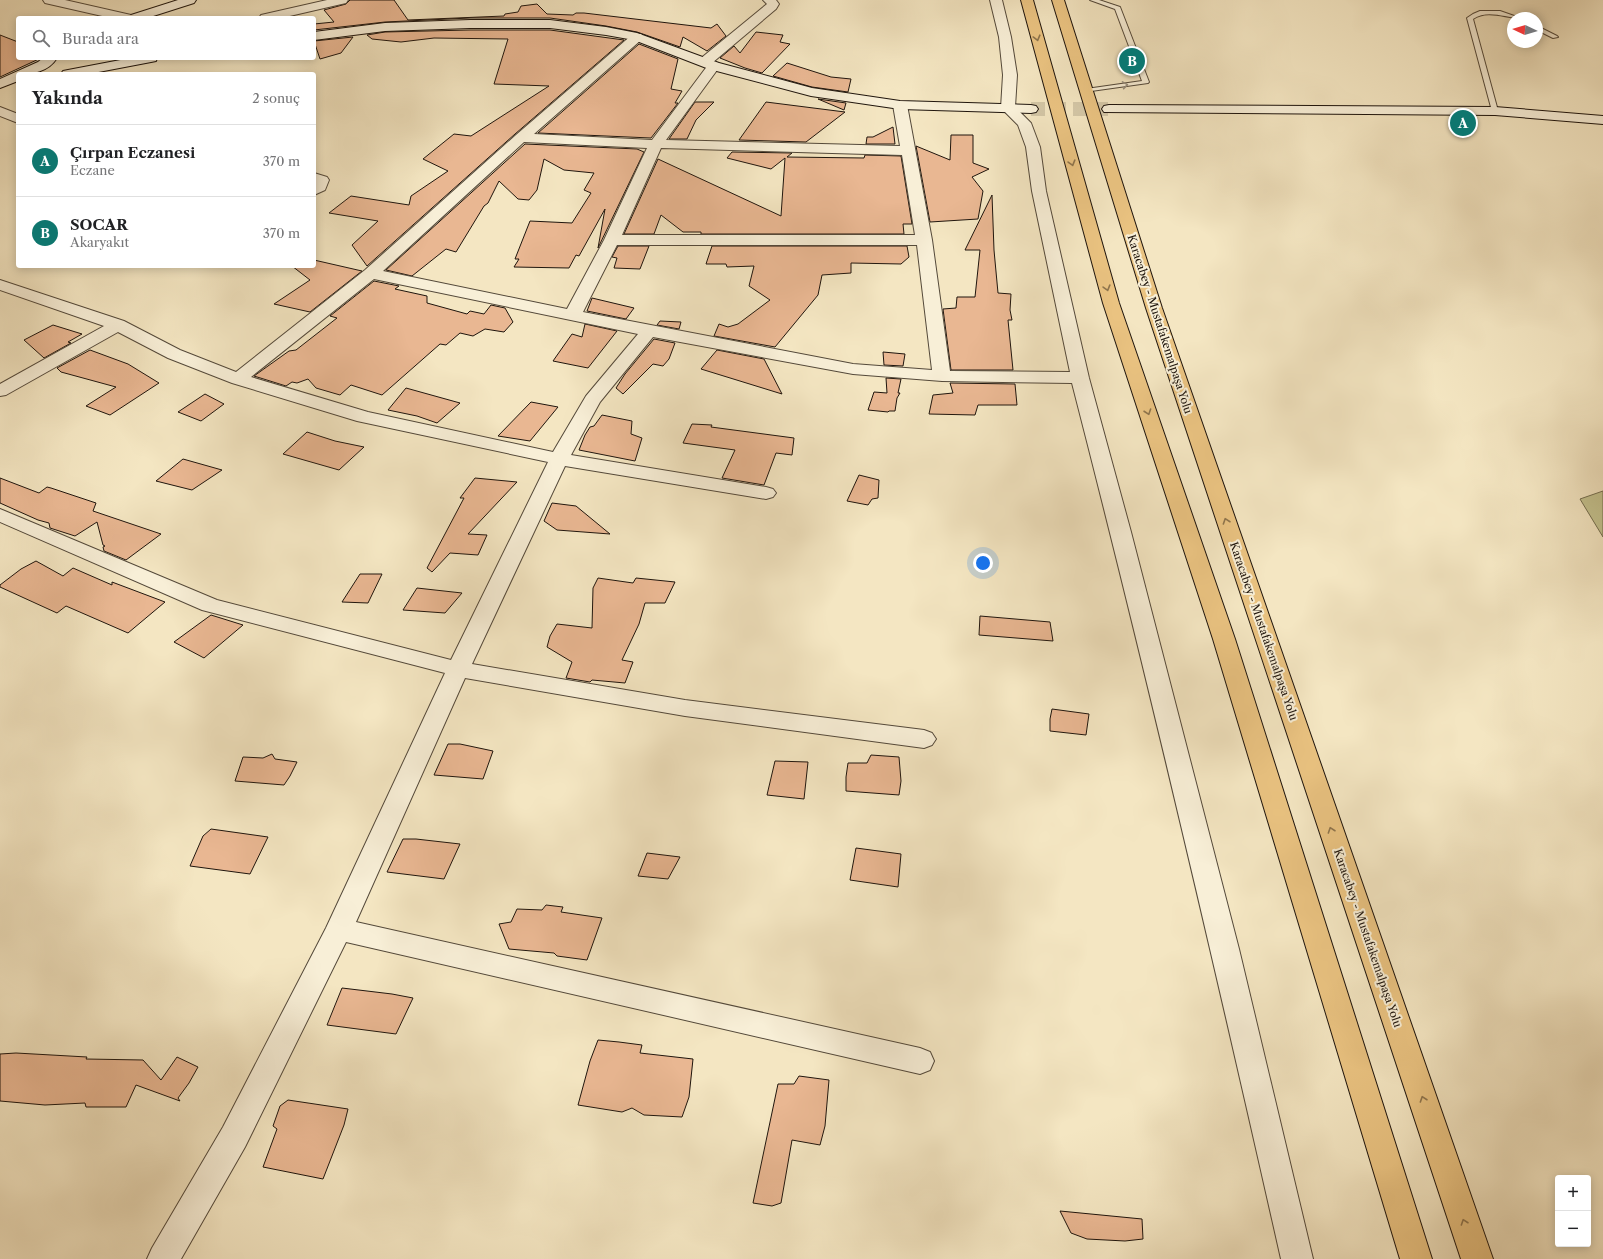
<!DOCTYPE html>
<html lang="tr">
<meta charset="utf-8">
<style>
:root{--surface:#fff;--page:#f2f2f2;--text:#202124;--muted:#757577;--line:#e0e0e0;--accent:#0f766e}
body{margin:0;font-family:"Libre Caslon Text",serif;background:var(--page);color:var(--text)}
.controls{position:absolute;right:12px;bottom:12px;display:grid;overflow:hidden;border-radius:4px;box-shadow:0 2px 10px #0003}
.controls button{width:36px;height:36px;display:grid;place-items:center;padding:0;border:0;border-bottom:1px solid var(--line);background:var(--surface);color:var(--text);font:20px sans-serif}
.compass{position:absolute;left:1507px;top:12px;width:36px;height:36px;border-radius:50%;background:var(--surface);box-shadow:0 2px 10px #0003;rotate:274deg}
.you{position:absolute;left:983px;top:563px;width:14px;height:14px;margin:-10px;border:3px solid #fff;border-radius:50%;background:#1a73e8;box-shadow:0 0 0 6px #1a73e833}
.badge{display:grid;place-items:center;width:26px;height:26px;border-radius:50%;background:var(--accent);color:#fff;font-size:13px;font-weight:700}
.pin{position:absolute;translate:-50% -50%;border:2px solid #fff;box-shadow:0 1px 4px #0006}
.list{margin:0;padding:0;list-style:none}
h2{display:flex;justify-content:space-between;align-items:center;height:52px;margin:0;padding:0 16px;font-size:17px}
h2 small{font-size:13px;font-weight:400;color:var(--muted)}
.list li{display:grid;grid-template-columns:26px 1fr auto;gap:12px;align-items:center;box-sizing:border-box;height:72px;padding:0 16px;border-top:1px solid var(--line)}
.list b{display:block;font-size:15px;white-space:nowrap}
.list p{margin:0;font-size:13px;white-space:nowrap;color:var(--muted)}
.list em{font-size:13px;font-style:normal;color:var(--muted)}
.icon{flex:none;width:22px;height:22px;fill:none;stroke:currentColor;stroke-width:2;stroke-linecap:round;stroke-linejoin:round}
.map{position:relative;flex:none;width:1603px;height:1259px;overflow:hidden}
.search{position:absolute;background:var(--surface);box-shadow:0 2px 10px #0003;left:16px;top:16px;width:300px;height:44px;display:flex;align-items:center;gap:10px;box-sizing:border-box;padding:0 14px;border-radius:4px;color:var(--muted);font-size:15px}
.panel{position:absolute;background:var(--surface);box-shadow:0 2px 10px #0003;left:16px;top:72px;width:300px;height:196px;border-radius:4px}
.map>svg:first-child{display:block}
.green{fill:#c4c28e;stroke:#726c4e}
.building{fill:#e9b792;stroke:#1f150d}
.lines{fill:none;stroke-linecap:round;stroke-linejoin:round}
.secondary-tunnel{stroke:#d4c7a7;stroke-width:14;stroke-dasharray:14 7;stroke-linecap:butt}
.lane-casing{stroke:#54493a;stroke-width:2}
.street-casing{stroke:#54493a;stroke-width:2}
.secondary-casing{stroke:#1f150d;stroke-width:2}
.highway-casing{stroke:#1f150d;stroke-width:2}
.lane{fill:#f8efd7;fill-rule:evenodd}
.street{fill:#f8efd7;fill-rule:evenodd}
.secondary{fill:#f8efd7;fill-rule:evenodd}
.highway{fill:#eac381;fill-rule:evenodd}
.oneway{stroke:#8f754d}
.oneway2{stroke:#968d7c}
.labels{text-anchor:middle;stroke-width:4;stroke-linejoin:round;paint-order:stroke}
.street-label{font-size:11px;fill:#1f150d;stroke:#f8efd7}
</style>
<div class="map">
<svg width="1603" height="1259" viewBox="0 0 1603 1259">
<rect width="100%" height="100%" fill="#f4e6c2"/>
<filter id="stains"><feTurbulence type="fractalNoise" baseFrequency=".005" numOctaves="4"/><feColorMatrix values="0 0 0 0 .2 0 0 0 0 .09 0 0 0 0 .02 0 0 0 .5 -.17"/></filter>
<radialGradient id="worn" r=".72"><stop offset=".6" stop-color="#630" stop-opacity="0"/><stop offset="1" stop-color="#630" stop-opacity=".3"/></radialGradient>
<!-- green -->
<polygon class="green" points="1603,491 1603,537 1580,499"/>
<!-- building -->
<g class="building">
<polygon points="350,0 394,0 408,20 504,16 505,14 518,12 521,6 537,4 547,14 573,15 576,13 584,13 711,28 717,24 726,36 707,51 683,37 680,47 637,32 606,26 550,18 470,18 385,22 314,30 314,24 334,22 324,10 346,4"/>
<polygon points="470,30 550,30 624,40 515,134 367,266 352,245 378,221 329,213 351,196 409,205 411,196 448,171 423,159 454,134 471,136 549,86 494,84 508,39 434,38 401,42 372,39 367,35 385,32"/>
<polygon points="756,32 783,35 780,42 790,44 762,73 745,68 720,58 734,46 740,53"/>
<polygon points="0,35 18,42 18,58 41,58 0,77"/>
<polygon points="353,37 341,53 320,59 314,41"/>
<polygon points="639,44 678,59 671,89 682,91 675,103 678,103 651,138 538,133"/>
<polygon points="787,63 831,77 851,79 848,92 812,87 773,76"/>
<polygon points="818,99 846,103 844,110"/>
<polygon points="695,102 714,102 696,120 687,139 669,139"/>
<polygon points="766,102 845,112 806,142 739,140"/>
<polygon points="893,127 895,144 866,144 867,137 873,137"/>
<polygon points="951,135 973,135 973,163 989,169 972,177 983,191 978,219 930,222 916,146 950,160"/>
<polygon points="525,144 637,149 644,152 598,248 605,209 579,256 576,255 569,268 514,267 519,259 515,259 530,221 572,223 591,193 584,190 594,173 564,170 544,159 537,190 529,200 518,199 499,181 488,203 484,206 456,252 446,249 412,276 386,270"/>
<polygon points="732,152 792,153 787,157 864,158 865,155 901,156 912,224 903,224 904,234 701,234 701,232 683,232 661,215 654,234 624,234 658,159 781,216 785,158 771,169 727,158"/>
<polygon points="992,195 994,250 998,293 1011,294 1010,310 1012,320 1008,320 1013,370 951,370 943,309 956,308 957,297 975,297 980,250 965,250"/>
<polygon points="618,246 649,246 640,269 614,268 617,258 612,257"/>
<polygon points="712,246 907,246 909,257 901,264 851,263 851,273 822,275 818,295 775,347 714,336 719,324 728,327 738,324 770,300 749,286 754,266 727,267 726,264 706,264"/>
<polygon points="314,260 362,271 310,312 274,304 310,280 292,266 314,266"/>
<polygon points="374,281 399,286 395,289 427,296 427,303 467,314 470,311 484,314 491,305 505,308 513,322 504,332 485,329 473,336 460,333 446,345 440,344 382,395 351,385 340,395 316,388 308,379 297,383 292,382 286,386 254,376 289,351 296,350 337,318 330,316"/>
<polygon points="592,298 634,308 626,319 587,311"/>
<polygon points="660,321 681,322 679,329 657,325"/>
<polygon points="585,324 617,331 588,368 553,361 572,334 582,337"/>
<polygon points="53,325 82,334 68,342 71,343 44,358 24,340"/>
<polygon points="654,339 675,343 669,359 663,366 653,364 623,394 616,388 625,374"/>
<polygon points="90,350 128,364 159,383 110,415 86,406 116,387 61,372 57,368"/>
<polygon points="717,350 764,359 782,394 701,369"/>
<polygon points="883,352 905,354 903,366 884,365"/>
<polygon points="886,378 901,379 898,393 900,393 897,398 895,411 889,411 888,412 868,410 874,392 887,393"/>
<polygon points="950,383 1015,384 1017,405 978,405 975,415 929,414 933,395 953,393"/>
<polygon points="406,388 460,403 437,423 417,416 388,410"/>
<polygon points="205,394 224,404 201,421 178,412"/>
<polygon points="531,402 558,407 530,441 498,436"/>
<polygon points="602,415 632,421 631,434 642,438 635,461 579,450 585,435 590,427 594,426"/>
<polygon points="692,424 712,425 711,427 794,438 792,455 776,453 764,485 722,478 735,450 683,443"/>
<polygon points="307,432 335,441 364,447 339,470 283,454"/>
<polygon points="183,459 222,470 192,490 156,481"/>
<polygon points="859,475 879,480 878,498 872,499 868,505 847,501"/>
<polygon points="0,478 39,493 47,487 51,488 96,503 93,511 161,534 126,560 104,551 103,547 105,546 103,545 97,522 75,536 50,528 49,523 38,520 0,503"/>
<polygon points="475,478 517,482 468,534 487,535 478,555 450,553 432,572 427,568 464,498 460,498"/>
<polygon points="552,503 576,506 610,534 557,530 544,521"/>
<polygon points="36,561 63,576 73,568 112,585 112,582 165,602 128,633 66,606 57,613 0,587 0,585 21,569"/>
<polygon points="360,574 382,574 368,603 342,602"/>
<polygon points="598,578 633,583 636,578 675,582 665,603 645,603 639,624 622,660 633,662 625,683 592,680 590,682 566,678 572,662 547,647 550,636 557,624 592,628 593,588"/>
<polygon points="417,588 462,593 445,613 403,610"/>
<polygon points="211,615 243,625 204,658 174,642"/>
<polygon points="980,616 1050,622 1053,641 979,635"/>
<polygon points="1052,709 1089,714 1086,735 1050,731 1050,719"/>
<polygon points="448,744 460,744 493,751 483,779 434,775"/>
<polygon points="272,754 275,759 297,762 290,776 284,785 235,781 243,757 263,758"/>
<polygon points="871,755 899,757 901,781 899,795 846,791 846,777 848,763 867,763"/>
<polygon points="775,761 808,762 804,799 767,795"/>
<polygon points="211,829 268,837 250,874 190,866 203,836"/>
<polygon points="403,839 416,839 460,844 444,879 387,872"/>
<polygon points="856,848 901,854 898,887 850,880"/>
<polygon points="647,853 680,857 668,879 638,876"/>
<polygon points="546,905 563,907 561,912 602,918 587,960 557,956 554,953 509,949 499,924 511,922 517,909 542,910"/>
<polygon points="342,988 392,994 413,998 396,1034 327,1025"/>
<polygon points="598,1040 619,1042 642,1045 640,1053 693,1059 689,1097 682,1117 644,1115 632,1108 622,1112 578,1105 590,1061"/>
<polygon points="16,1053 87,1057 86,1059 143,1060 161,1080 177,1057 198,1067 189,1083 178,1098 180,1101 136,1085 126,1107 86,1107 85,1103 45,1105 0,1101 0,1054"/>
<polygon points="799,1076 829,1080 825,1126 820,1145 792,1140 781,1203 772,1206 753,1203 778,1084 794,1084"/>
<polygon points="288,1100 348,1109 344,1125 323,1179 263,1167 277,1129 273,1126 280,1106"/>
<polygon points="1060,1211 1142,1219 1143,1239 1125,1241 1087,1239 1071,1233"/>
</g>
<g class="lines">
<!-- secondary-tunnel -->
<polyline class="secondary-tunnel" points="1031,109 1109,109"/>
<!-- lane casing -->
<g class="lane-casing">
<g id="lane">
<polygon points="1090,0 1099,0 1120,7 1149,82 1148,83 1084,92 1084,90 1086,89 1142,81 1115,9"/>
<path d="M1480,11h20l20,7c-15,0 -32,-9 -47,1l25,92 -3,2 -3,-2 -25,-93 6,-4z"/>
<polygon points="1537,26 1557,36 1558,37 1553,38 1537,30"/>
</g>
</g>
<!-- street casing -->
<g class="street-casing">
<g id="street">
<polygon points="43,0 65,0 131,15 133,18 111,18 45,3"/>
<polygon points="327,0 348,0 346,3 281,18 259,18 261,15"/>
<path d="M763,0h13l3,4 -3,5 -64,54h7l1,3 -54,74 234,6 -7,-41 2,-3h10l2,3 25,135 18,131 120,1 -38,-181 -6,-44 -8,-22 -17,-17 2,-33 -4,-38 -9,-37h12l9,37 6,38 -2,32 16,16 9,24 6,44 43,187 42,154 108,417 74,310h-32c-66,-293 -134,-585 -209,-876l-130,-2 -89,-7 -200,-37 -53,65 -29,53 195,32 7,2 3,4 -3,4 -7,2 -201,-33 -93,198 213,36 239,30 8,3 4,6 -4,6 -8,3 -239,-32 -220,-38 -109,244 564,126 10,4 4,9 -4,9 -10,4 -574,-132 -101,205 -64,112h-34l5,-11 71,-121 103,-199 119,-255 -243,-63 -202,-88v-13l217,91 234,60 97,-198 -191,-41 -125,-38 -64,-25 -50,-26 -112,63 -6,1v-12l104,-58 -104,-36v-10l124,41 56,29 56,22 129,-102 151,-135 117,-101h8l2,3 -2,3 -107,94 118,6 56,-75h-8l-1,-3 1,-3 67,-55zM524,142l123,6 -43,92 -37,69 -184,-38zM661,148l241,7 13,80h-293zM617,245h300l15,125 -79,-6 -270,-52zM374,279l264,55 -52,62 -33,56 -185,-40 -117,-35z"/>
<polygon points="0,107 18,114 18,123 0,116"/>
<polygon points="314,173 327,177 329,180 325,190 314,195"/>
</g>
</g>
<!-- secondary casing -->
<g class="secondary-casing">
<g id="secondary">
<polygon points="178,0 196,0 194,3 147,18 129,18 131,15"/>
<polygon points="470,20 550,20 606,27 637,33 719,63 812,88 900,101 1031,105 1036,106 1038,109 1036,112 1031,113 900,109 811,96 709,69 634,40 606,35 550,28 470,28 385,31 314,40 314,32 385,23"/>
<path d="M43,58h14c-9,14 -24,16 -39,16v7l-18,7v-9l38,-17z"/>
<polygon points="131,58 157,58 156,61 151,62 88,74 61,74 63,71 68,70"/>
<polygon points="1109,105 1495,107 1603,116 1603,124 1495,115 1104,112 1102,109 1104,106"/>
</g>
</g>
<!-- highway casing -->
<g class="highway-casing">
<g id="highway">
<polygon points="1021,0 1033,0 1119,303 1235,639 1432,1259 1400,1259 1213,639 1103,303"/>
<polygon points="1052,0 1064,0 1162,308 1493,1259 1461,1259 1146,308"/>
</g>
</g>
<!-- lane -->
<use href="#lane" class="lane"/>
<!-- street -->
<use href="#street" class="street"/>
<!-- secondary -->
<use href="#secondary" class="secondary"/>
<!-- highway -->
<use href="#highway" class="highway"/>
</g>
<!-- one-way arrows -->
<defs><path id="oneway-chevron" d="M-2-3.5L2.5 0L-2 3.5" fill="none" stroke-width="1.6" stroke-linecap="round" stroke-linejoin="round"/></defs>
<g class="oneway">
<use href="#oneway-chevron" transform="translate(1037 38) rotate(75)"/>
<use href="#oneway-chevron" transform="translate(1072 163) rotate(74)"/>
<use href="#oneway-chevron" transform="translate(1107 288) rotate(74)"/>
<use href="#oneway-chevron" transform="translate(1148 412) rotate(71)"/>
<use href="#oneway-chevron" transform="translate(1226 521) rotate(-109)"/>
<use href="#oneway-chevron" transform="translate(1331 830) rotate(-109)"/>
<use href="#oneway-chevron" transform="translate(1423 1099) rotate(-109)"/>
<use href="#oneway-chevron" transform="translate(1464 1222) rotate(-109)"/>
</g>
<use class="oneway2" href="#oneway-chevron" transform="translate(1125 85) rotate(-9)"/>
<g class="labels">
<!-- street labels -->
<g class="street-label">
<text transform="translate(1160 324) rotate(72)" y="4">Karacabey - Mustafakemalpaşa Yolu</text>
<text transform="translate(1264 631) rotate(71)" y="4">Karacabey - Mustafakemalpaşa Yolu</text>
<text transform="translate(1368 938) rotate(71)" y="4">Karacabey - Mustafakemalpaşa Yolu</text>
</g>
</g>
<rect width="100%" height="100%" filter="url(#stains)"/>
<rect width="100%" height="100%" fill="url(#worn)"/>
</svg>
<div class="controls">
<button>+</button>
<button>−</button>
</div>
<svg class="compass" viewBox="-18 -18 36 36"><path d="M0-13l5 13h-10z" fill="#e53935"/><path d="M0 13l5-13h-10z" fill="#757577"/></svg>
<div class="you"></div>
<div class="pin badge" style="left:1463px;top:123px">A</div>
<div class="pin badge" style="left:1132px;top:61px">B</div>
<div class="search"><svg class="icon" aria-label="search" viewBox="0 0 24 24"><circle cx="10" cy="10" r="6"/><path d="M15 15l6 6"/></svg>Burada ara</div>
<section class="panel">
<h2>Yakında<small>2 sonuç</small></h2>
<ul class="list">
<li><span class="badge">A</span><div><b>Çırpan Eczanesi</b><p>Eczane</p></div><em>370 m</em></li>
<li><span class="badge">B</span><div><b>SOCAR</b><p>Akaryakıt</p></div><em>370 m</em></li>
</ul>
</section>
</div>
